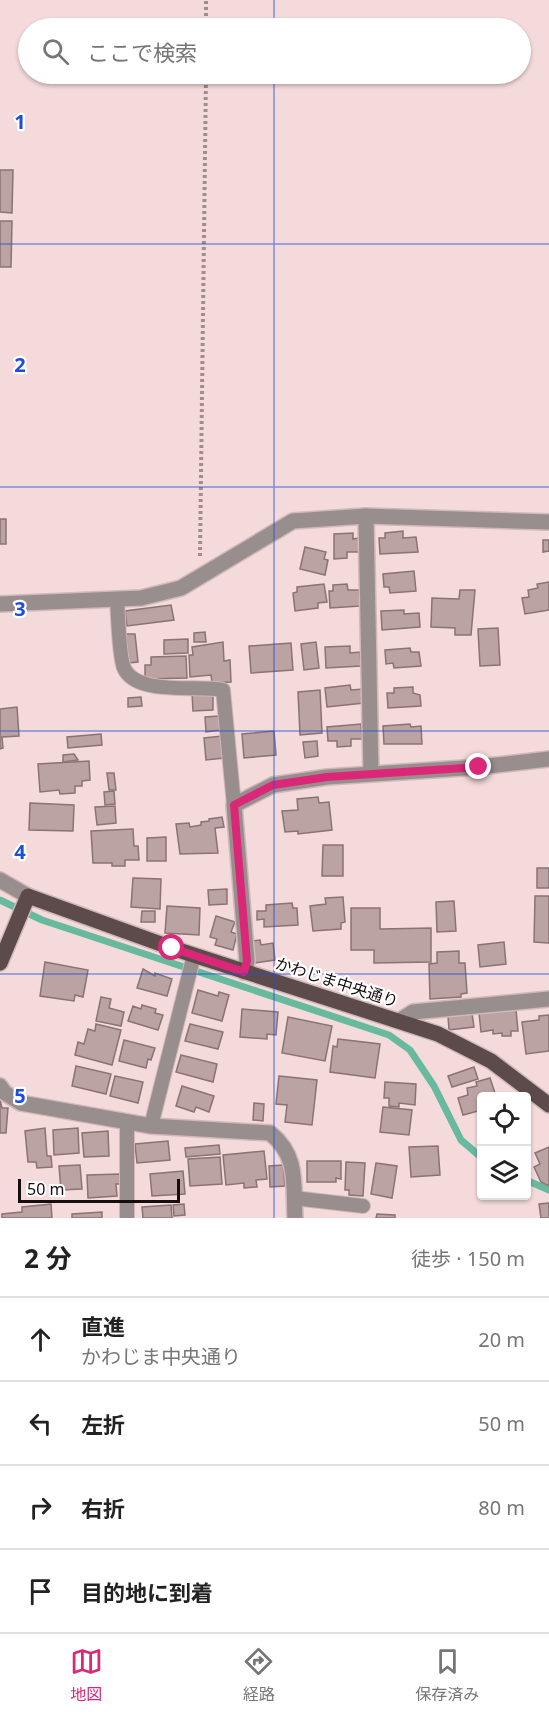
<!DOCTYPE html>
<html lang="ja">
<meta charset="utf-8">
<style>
:root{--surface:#fff;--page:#f2f2f2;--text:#222;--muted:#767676;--line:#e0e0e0;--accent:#db2777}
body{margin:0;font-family:"Noto Sans","Noto Sans JP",sans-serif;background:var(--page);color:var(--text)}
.controls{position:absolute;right:18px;bottom:18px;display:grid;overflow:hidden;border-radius:6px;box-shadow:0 2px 4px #0004}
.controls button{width:54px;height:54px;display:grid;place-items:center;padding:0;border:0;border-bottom:2px solid var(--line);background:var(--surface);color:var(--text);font:30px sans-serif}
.scale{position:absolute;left:18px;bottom:15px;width:162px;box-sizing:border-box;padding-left:6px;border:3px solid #160e0e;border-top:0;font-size:16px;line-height:21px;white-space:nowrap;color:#160e0e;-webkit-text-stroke:4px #fff;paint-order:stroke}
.stop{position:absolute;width:18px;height:18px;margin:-14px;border:4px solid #db2777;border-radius:50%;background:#fff}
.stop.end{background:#db2777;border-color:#fff;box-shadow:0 2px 6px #0008}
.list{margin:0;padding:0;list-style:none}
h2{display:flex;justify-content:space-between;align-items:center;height:78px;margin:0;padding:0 24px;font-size:26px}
h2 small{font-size:20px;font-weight:400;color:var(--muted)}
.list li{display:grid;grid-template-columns:39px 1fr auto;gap:18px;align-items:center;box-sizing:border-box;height:84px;padding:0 24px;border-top:2px solid var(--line)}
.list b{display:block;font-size:22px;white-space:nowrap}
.list p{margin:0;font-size:20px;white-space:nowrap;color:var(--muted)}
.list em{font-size:20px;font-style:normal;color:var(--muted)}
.icon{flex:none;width:33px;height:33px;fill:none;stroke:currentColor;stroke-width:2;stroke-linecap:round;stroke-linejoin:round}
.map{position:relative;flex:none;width:549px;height:1218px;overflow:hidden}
.search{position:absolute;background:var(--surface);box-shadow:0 2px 4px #0004;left:18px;right:18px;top:18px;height:66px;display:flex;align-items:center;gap:15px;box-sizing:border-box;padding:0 21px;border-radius:33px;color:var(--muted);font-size:22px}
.sheet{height:414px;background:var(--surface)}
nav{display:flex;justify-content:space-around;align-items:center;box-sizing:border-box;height:84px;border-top:2px solid var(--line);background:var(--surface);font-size:16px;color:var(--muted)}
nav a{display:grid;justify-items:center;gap:3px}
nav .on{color:var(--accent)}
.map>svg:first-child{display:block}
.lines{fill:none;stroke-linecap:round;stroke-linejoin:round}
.stream{stroke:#68ba9f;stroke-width:7}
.building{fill:#bba2a3;stroke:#8a7374;stroke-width:1.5}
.service-casing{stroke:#d0b9ba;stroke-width:16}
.minor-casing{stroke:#d0b9ba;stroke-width:18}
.tertiary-casing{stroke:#d0b9ba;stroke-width:18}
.primary-casing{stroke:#d0b9ba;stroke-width:18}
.path{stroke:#a08d8e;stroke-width:4;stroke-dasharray:3 3;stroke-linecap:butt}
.service{stroke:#998e8e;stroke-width:14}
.minor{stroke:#998e8e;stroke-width:15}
.tertiary{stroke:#998e8e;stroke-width:15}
.primary{stroke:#5d4b4b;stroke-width:15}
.route{stroke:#db2777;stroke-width:8}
.grid{fill:none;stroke:#1d4ed8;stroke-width:1.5;stroke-opacity:0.55}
.labels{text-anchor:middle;stroke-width:4.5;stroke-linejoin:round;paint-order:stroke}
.street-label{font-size:16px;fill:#160e0e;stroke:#fff}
.grid-label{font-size:20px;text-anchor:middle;font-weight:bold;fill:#1d4ed8;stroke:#fff;stroke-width:4.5;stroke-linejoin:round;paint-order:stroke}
</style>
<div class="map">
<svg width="549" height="1218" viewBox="0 0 549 1218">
<rect width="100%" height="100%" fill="#f4dadb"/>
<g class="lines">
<!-- stream -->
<g class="stream">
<polyline points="0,900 42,920 389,1035 410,1050 434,1086 461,1140 482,1158"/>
<polyline points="526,1180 549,1190"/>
</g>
</g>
<!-- building -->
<g class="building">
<polygon points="0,170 13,170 12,213 0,212"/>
<polygon points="0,221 12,221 11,267 0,267"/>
<rect x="0" y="519" width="6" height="25"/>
<polygon points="403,531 403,538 416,537 418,552 380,554 379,538 385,538 385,533"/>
<polygon points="353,533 353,539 359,538 359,552 347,552 347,558 334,559 334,534"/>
<polygon points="543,540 549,540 549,551 543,552"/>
<polygon points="305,547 326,552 324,559 328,560 325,575 300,569"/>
<polygon points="414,571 416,591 390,593 389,587 384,587 383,574"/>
<polygon points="549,582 549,610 525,614 522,598 529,597 528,590 538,588 537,584"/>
<polygon points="324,584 327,602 318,603 318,608 295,611 293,593 297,592 297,587"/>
<polygon points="347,584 348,590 359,590 360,606 330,608 329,591 333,591 333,585"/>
<polygon points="460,590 475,590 471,635 455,635 455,628 431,627 432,598 459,599"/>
<polygon points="171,605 174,620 127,626 125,611"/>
<polygon points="404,610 404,614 419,613 420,627 382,630 381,611"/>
<polygon points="498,628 500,665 480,666 478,629"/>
<polygon points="205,632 206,642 194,642 194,633"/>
<polygon points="126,634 135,634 138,662 129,663"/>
<polygon points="188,639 188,653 164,654 164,640"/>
<polygon points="223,642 224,661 230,660 231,682 212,683 211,675 190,677 189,655 193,655 192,647"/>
<polygon points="316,642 319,668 304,670 301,644"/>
<polygon points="291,643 293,670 251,673 249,646"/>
<polygon points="350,646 350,653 360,652 361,666 326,668 325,647"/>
<polygon points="410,648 411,652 419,652 421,666 394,668 393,663 386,664 385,650"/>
<polygon points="186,656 187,678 145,679 145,665 151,665 151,657"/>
<polygon points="350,685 351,690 363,689 364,703 327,707 325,688"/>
<polygon points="413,687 413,693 420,695 421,706 388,708 387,693 394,693 394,688"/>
<polygon points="320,690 322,733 300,735 298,692"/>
<polygon points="213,692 213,710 193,711 192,693"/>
<polygon points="141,697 142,706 128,707 128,698"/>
<polygon points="17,707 19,736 2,737 3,748 0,749 0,709"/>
<polygon points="219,716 221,730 206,732 205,717"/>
<polygon points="361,724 362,739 351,739 351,746 337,747 337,741 328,741 327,727"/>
<polygon points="410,724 411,727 421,726 422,744 384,744 383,726"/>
<polygon points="274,731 276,755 244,758 242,734"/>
<polygon points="101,734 102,745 68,748 67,737"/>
<polygon points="222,736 224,758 206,760 204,738"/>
<polygon points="317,741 318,756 305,758 303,742"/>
<polygon points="74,754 78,760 63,762 63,755"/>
<polygon points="89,761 90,780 82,781 82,786 75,786 75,793 60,794 59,790 40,792 38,764"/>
<polygon points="107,773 114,773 116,790 109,790"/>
<polygon points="114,791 115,804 105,805 104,792"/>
<polygon points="318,797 319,803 329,802 332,830 298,834 298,831 285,832 282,811 298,810 297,799"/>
<polygon points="30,803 74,805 73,831 29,830"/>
<polygon points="115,806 116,823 97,825 95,807"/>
<polygon points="222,817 224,827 215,828 218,853 180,854 176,824 189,823 190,827 201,825 201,822 209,821 209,819"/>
<polygon points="133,829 134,846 138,846 139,860 125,860 125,866 112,866 112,863 93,863 91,831"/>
<polygon points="166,837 166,861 147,861 147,838"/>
<polygon points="323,845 343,845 343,876 322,876"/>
<rect x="537" y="868" width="12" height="20"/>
<polygon points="133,878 161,879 160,909 131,907"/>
<polygon points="227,889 227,904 209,905 208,890"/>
<polygon points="535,896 549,896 549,943 534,942"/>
<polygon points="343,897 345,922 341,923 341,929 313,931 310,906 326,904 325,898"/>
<polygon points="454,901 456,931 437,932 436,902"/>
<polygon points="292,903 293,908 297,908 298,925 264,927 264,919 257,920 257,911 266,911 266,905"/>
<polygon points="167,906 200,908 199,935 165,933"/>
<polygon points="351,908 380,908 380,929 431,928 431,962 374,963 374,950 351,950"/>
<polygon points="142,911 155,911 155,922 141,922"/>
<polygon points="216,916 235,922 231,932 237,934 233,950 215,945 217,939 210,937"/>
<polygon points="260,940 261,945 273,943 275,960 255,963 251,941"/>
<polygon points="504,942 506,964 480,967 478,945"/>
<polygon points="459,951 459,963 465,963 467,993 461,994 461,997 430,999 429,964 437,963 437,952"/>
<polygon points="45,962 88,970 83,997 75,995 74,1001 40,996"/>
<polygon points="143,969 155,976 155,973 172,979 167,996 137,988"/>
<polygon points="198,990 218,996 219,992 229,995 222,1021 192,1013"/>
<polygon points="101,997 111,999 109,1008 124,1012 121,1026 96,1021"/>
<polygon points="142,1005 156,1009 155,1013 163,1015 158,1030 128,1021 133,1006 141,1009"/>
<polygon points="242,1009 278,1012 276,1035 267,1034 267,1039 240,1037"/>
<polygon points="516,1009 518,1031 511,1031 511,1036 502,1036 502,1033 493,1034 493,1030 481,1032 479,1013"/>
<polygon points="472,1013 474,1027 449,1030 448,1016"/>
<polygon points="549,1015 549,1051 526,1054 522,1022 539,1020 539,1016"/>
<polygon points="288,1017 332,1026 325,1061 282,1053"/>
<polygon points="96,1024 121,1030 112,1065 75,1055 78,1042 84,1044 88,1029 95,1031"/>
<polygon points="190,1024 223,1032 218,1049 185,1041"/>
<polygon points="338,1039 380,1044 375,1078 330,1072 333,1046 337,1047"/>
<polygon points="124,1040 155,1048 151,1060 148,1059 146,1068 119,1061"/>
<polygon points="181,1055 217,1064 213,1082 176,1072"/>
<polygon points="76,1066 111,1074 106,1094 72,1086"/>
<polygon points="474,1067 478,1079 452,1087 448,1076"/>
<polygon points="115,1076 143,1082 138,1103 110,1096"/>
<polygon points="279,1076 317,1080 312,1125 285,1122 287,1105 276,1104"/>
<polygon points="490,1078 496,1096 482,1096 482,1110 463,1115 458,1098 468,1095 467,1088 477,1086 476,1082"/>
<polygon points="385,1082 416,1084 415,1105 399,1103 399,1107 389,1106 389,1098 384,1098"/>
<polygon points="182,1086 214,1096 209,1112 196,1107 194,1112 176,1106"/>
<polygon points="0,1100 2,1108 8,1108 6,1133 0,1133"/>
<polygon points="254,1103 264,1104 263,1121 253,1120"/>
<polygon points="383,1107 412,1110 409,1135 380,1132"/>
<polygon points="45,1128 47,1156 51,1156 52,1167 37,1168 36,1162 28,1162 25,1131"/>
<polygon points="78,1128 79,1153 54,1155 53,1130"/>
<polygon points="108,1131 109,1156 84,1157 82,1133"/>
<polygon points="168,1141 170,1160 137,1163 135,1144"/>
<polygon points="219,1145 220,1154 186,1157 185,1148"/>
<polygon points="438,1146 440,1175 411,1177 409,1147"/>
<polygon points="549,1147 549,1186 541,1182 534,1167 540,1164 535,1153"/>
<polygon points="264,1151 267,1179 256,1180 257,1187 244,1188 244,1183 226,1185 223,1155"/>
<polygon points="220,1157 222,1184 190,1186 188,1159"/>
<polygon points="307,1161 341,1161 341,1179 336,1178 336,1182 307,1182"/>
<polygon points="346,1162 365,1163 363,1196 349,1195 349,1190 345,1190"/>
<polygon points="376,1163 397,1166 392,1198 371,1194"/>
<polygon points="80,1165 82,1189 61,1190 59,1166"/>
<polygon points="283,1165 285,1186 270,1187 269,1166"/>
<polygon points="183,1171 185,1194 152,1196 150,1174"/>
<polygon points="120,1174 120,1184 116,1184 117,1196 88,1198 87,1175"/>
<polygon points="549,1203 549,1218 541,1218 539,1204"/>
<polygon points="51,1204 52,1218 2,1218 2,1214 22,1212 22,1207"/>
<polygon points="184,1204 185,1215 174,1216 173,1205"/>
<polygon points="171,1205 172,1218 143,1218 142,1207"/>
<polygon points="102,1212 102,1218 72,1218 72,1214"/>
<polygon points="377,1214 395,1215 395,1218 376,1218"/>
</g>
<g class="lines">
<!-- service casing -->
<g class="service-casing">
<g id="service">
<path d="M117,599c1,15 2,58 7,69 12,28 74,17 99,22l11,115"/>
<polyline points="151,1126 194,955"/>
<polyline points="294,1198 363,1206"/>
<polyline points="127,1218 127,1122"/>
</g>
</g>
<!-- minor casing -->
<g class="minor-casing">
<g id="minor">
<polyline points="366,516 371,773"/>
<polyline points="0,604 141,598 181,588 293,521 366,516 549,522"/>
<polyline points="244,972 247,961 234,805 273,785 327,777 479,767 549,759"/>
<polyline points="399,1021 413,1012 549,999"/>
<path d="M0,1086l5,7 16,10 130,23 119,7c29,23 23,51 25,85"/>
</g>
</g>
<!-- tertiary casing -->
<g class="tertiary-casing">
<polyline id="tertiary" points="0,880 28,896"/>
</g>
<!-- primary casing -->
<g class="primary-casing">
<polyline id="primary" points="0,963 28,896 172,948 438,1034 491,1061 549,1105"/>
</g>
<!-- path -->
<g class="path">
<polyline points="206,28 206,0"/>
<polyline points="200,556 206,74"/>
</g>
<!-- service -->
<use href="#service" class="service"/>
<!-- minor -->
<use href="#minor" class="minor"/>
<!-- tertiary -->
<use href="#tertiary" class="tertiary"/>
<!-- primary -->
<use href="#primary" class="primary"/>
</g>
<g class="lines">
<!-- route -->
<polyline class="route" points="172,948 244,972 247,961 234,805 273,785 327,777 479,767"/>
</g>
<!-- grid -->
<path class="grid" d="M274,0v28M274,74v1144M0,244h549M0,487h549M0,731h549M0,974h549"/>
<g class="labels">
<!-- street labels -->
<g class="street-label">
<text transform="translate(337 982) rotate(18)" y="6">かわじま中央通り</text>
</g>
</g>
<g class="grid-label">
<text x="20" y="129">1</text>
<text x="20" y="372">2</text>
<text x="20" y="616">3</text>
<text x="20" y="859">4</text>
<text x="20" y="1103">5</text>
</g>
</svg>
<div class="controls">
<button><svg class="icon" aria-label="locate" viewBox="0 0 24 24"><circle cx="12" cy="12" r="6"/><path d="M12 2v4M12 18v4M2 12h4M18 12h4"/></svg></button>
<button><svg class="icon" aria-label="layers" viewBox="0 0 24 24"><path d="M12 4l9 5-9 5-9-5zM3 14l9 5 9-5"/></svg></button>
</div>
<div class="scale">50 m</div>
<div class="stop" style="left:172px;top:948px"></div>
<div class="stop end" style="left:479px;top:767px"></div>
<div class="search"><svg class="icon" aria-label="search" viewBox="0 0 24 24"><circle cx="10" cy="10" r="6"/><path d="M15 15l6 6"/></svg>ここで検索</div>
</div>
<section class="sheet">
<h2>2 分<small>徒歩 · 150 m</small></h2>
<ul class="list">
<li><svg class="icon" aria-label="ahead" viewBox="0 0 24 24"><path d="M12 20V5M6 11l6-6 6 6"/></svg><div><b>直進</b><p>かわじま中央通り</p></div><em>20 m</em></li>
<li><svg class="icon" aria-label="left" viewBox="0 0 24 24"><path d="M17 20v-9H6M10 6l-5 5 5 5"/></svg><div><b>左折</b></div><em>50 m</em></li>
<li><svg class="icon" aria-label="right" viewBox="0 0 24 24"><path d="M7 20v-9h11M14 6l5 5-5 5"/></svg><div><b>右折</b></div><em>80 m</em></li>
<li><svg class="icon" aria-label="arrive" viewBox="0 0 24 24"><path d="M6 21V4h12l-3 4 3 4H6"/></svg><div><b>目的地に到着</b></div></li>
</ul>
</section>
<nav>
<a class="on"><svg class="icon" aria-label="map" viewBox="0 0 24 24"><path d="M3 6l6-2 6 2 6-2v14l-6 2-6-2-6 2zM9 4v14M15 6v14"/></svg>地図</a>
<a><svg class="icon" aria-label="directions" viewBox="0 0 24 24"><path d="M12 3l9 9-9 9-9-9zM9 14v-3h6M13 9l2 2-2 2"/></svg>経路</a>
<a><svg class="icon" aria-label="saved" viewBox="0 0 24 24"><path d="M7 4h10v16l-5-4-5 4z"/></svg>保存済み</a>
</nav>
